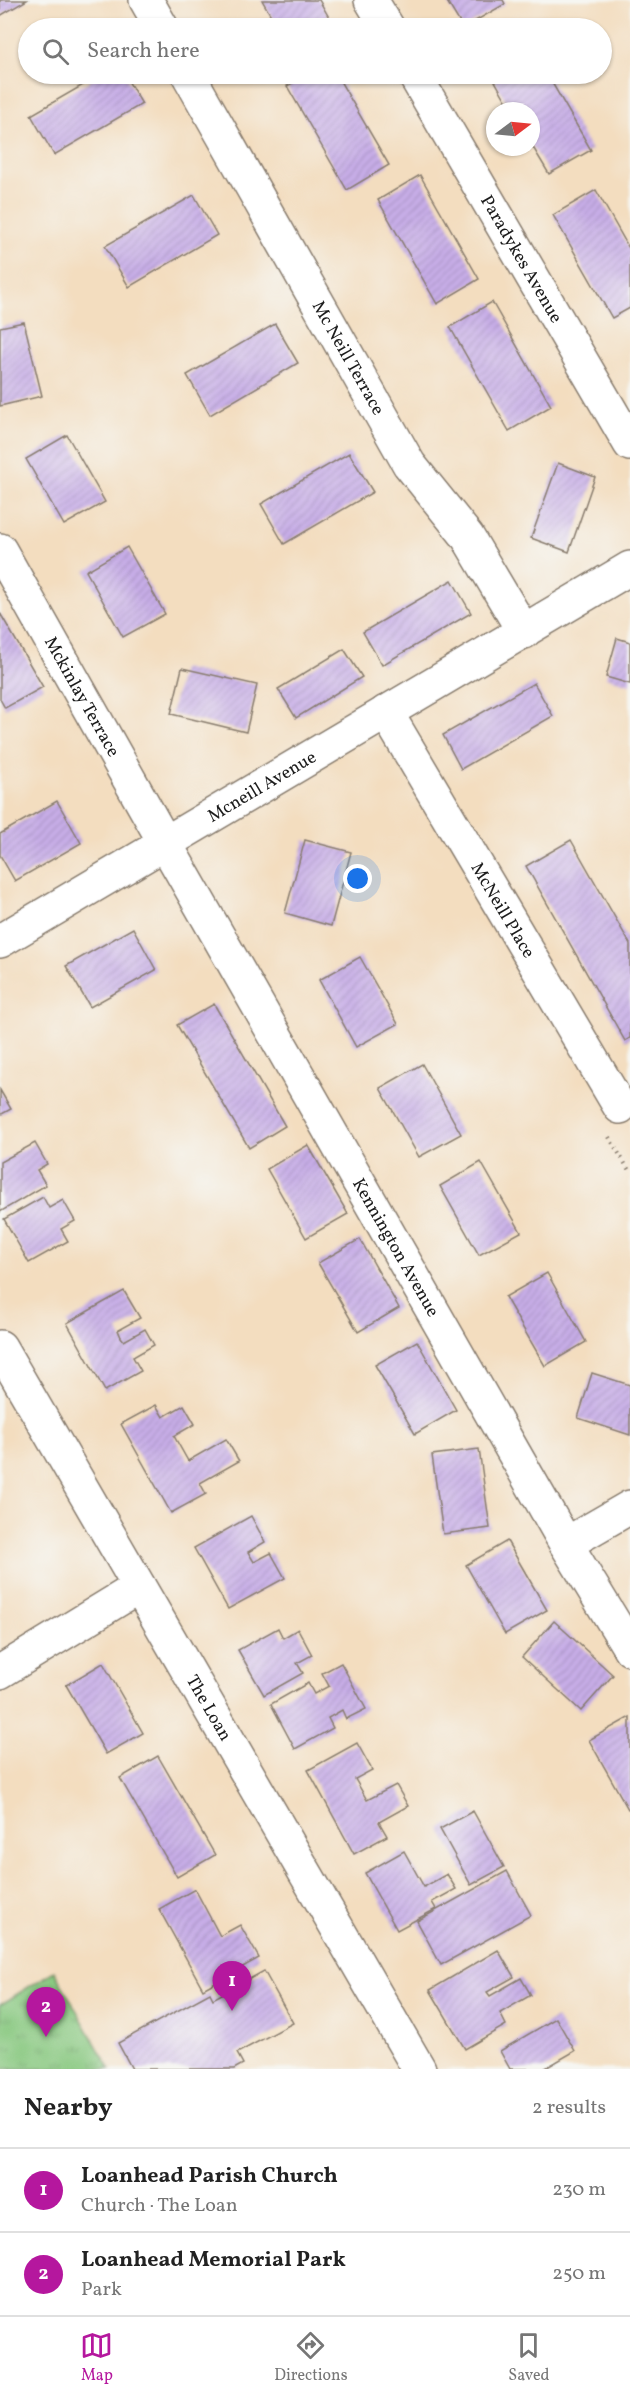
<!DOCTYPE html>
<meta charset="utf-8">
<style>
:root{--surface:#fff;--page:#f6f6f6;--text:#222;--muted:#767676;--line:#e0e0e0;--accent:#b5179e}
body{margin:0;font-family:Vollkorn,serif;background:var(--page);color:var(--text)}
.compass{position:absolute;left:486px;top:102px;width:54px;height:54px;border-radius:50%;background:var(--surface);box-shadow:0 2px 4px #0004;rotate:74deg}
.you{position:absolute;left:358px;top:879px;width:21px;height:21px;margin:-15px;border:4px solid #fff;border-radius:50%;background:#1a73e8;box-shadow:0 0 0 9px #1a73e833}
.badge{display:grid;place-items:center;width:39px;height:39px;border-radius:50%;background:var(--accent);color:#fff;font-size:20px;font-weight:700}
.pin{position:absolute;translate:-50% -50px;filter:drop-shadow(0 2px 3px #0008)}
.pin::after{content:'';position:absolute;top:32px;width:21px;height:18px;background:inherit;clip-path:polygon(0 0,100% 0,50% 100%)}
.list{margin:0;padding:0;list-style:none}
h2{display:flex;justify-content:space-between;align-items:center;height:78px;margin:0;padding:0 24px;font-size:26px}
h2 small{font-size:20px;font-weight:400;color:var(--muted)}
.list li{display:grid;grid-template-columns:39px 1fr auto;gap:18px;align-items:center;box-sizing:border-box;height:84px;padding:0 24px;border-top:2px solid var(--line)}
.list b{display:block;font-size:22px;white-space:nowrap}
.list p{margin:0;font-size:20px;white-space:nowrap;color:var(--muted)}
.list em{font-size:20px;font-style:normal;color:var(--muted)}
.icon{flex:none;width:33px;height:33px;fill:none;stroke:currentColor;stroke-width:2;stroke-linecap:round;stroke-linejoin:round}
.map{position:relative;flex:none;width:630px;height:2069px;overflow:hidden}
.search{position:absolute;background:var(--surface);box-shadow:0 2px 4px #0004;left:18px;right:18px;top:18px;height:66px;display:flex;align-items:center;gap:15px;box-sizing:border-box;padding:0 21px;border-radius:33px;color:var(--muted);font-size:22px}
.sheet{height:246px;background:var(--surface)}
nav{display:flex;justify-content:space-around;align-items:center;box-sizing:border-box;height:84px;border-top:2px solid var(--line);background:var(--surface);font-size:16px;color:var(--muted)}
nav a{display:grid;justify-items:center;gap:3px}
nav .on{color:var(--accent)}
.map>svg:first-child{display:block}
.grass{fill:url(#grass-tufts);stroke:#51724d;stroke-width:1.5}
.building{fill:url(#building-hatch)}
.lines{fill:none;stroke-linecap:round;stroke-linejoin:round}
.minor-casing{stroke:#887c6e;stroke-width:36}
.primary-casing{stroke:#887c6e;stroke-width:36}
.path{stroke:#887c6e;stroke-width:4;stroke-dasharray:1.5 4.5;stroke-linecap:butt}
.minor{stroke:#fff;stroke-width:33}
.primary{stroke:#fff;stroke-width:33}
.labels{text-anchor:middle;stroke-width:6;stroke-linejoin:round;paint-order:stroke}
.street-label{font-size:18px;fill:#1c1c1c;stroke:#f6f6f2}
</style>
<div class="map">
<svg width="630" height="2069" viewBox="0 0 630 2069">
<defs>
<pattern id="grass-tufts" width="24" height="20" patternUnits="userSpaceOnUse" patternTransform="scale(1.5)"><rect width="24" height="20" fill="#86c77e"/><path d="M3 7l-1-3M5 7V3M7 7l1-3M15 17l-1-3M17 17v-4M19 17l1-3" fill="none" stroke="#73aa6c"/></pattern>
<pattern id="building-hatch" width="6" height="6" patternUnits="userSpaceOnUse" patternTransform="scale(1.5)"><rect width="6" height="6" fill="#c7ade7"/><path d="M-1 1l2-2M0 6l6-6M5 7l2-2" fill="none" stroke="#aa94c6"/></pattern>
</defs>
<rect width="100%" height="100%" fill="#f6f6f2"/>
<filter id="ink" filterUnits="userSpaceOnUse"><feTurbulence type="fractalNoise" baseFrequency=".0167" numOctaves="2"/><feDisplacementMap in="SourceGraphic" scale="12" xChannelSelector="R" yChannelSelector="G"/><feConvolveMatrix kernelMatrix="1 2 1 2 8 2 1 2 1" color-interpolation-filters="sRGB"/></filter>
<filter id="wash" filterUnits="userSpaceOnUse"><feTurbulence type="fractalNoise" baseFrequency=".008" numOctaves="4" result="noise"/><feDisplacementMap in="SourceGraphic" scale="24" xChannelSelector="R" yChannelSelector="G"/><feGaussianBlur stdDeviation="1.35" result="paint"/><feColorMatrix in="noise" values="0 0 0 0 0 0 0 0 0 0 0 0 0 0 0 0 0 1.4 0 .05"/><feComposite in="paint" operator="in"/></filter>
<g filter="url(#wash)">
<rect width="100%" height="100%" fill="#f3ddbf"/>
<!-- grass -->
<polygon class="grass" points="54,1971 110,2069 0,2069 0,2005"/>
<g id="blocks">
<!-- building -->
<g class="building">
<polygon points="0,0 27,0 0,16"/>
<polygon points="262,0 319,0 335,28 278,28"/>
<polygon points="446,0 503,0 505,4 463,28"/>
<polygon points="102,74 124,74 142,104 54,155 31,115"/>
<polygon points="309,74 336,74 389,165 347,190 287,86"/>
<polygon points="491,74 547,74 591,150 549,174 531,144 531,111 512,111"/>
<polygon points="420,175 479,279 437,304 378,200"/>
<polygon points="596,190 630,250 630,308 612,318 553,215"/>
<polygon points="194,195 217,235 129,287 105,246"/>
<polygon points="492,302 551,406 509,431 450,327"/>
<polygon points="24,322 42,396 0,406 0,327"/>
<polygon points="275,324 298,363 210,415 187,375"/>
<polygon points="67,435 105,502 64,525 26,459"/>
<polygon points="349,453 373,492 284,544 261,504"/>
<polygon points="558,463 595,477 569,552 531,538"/>
<polygon points="127,547 165,614 123,637 86,571"/>
<polygon points="452,580 471,613 382,665 363,632"/>
<polygon points="0,613 43,687 5,708 0,699"/>
<polygon points="617,638 630,642 630,684 606,677"/>
<polygon points="344,649 362,677 296,718 278,689"/>
<polygon points="182,668 257,685 246,732 171,714"/>
<polygon points="534,683 553,716 461,769 443,735"/>
<polygon points="57,801 81,843 15,881 0,855 0,834"/>
<polygon points="305,840 351,852 331,926 285,913"/>
<polygon points="571,840 630,944 630,1038 625,1041 526,866"/>
<polygon points="133,928 156,970 90,1007 66,966"/>
<polygon points="360,957 398,1024 356,1047 319,980"/>
<polygon points="214,1004 285,1126 249,1148 177,1025"/>
<polygon points="422,1064 461,1134 419,1157 380,1088"/>
<polygon points="0,1090 11,1109 0,1115"/>
<polygon points="35,1143 47,1164 37,1170 46,1185 0,1212 0,1162"/>
<polygon points="308,1145 348,1214 306,1238 267,1169"/>
<polygon points="481,1162 521,1232 479,1255 440,1186"/>
<polygon points="43,1197 49,1208 63,1200 75,1221 61,1229 68,1241 29,1263 4,1219"/>
<polygon points="360,1239 399,1308 358,1332 318,1263"/>
<polygon points="547,1273 586,1342 545,1366 505,1297"/>
<polygon points="124,1291 140,1318 118,1330 121,1337 124,1341 145,1329 154,1345 133,1357 141,1371 105,1391 67,1323"/>
<polygon points="417,1341 456,1410 415,1434 375,1365"/>
<polygon points="592,1373 630,1385 630,1435 578,1418"/>
<polygon points="156,1405 163,1417 184,1405 195,1424 174,1436 188,1461 226,1439 239,1461 200,1483 206,1494 171,1513 121,1424"/>
<polygon points="479,1449 490,1528 443,1534 432,1455"/>
<polygon points="251,1516 265,1542 248,1552 254,1562 271,1553 285,1578 228,1609 194,1548"/>
<polygon points="507,1541 547,1610 505,1634 466,1565"/>
<polygon points="554,1621 613,1675 581,1711 522,1657"/>
<polygon points="278,1628 283,1638 298,1629 312,1655 297,1663 303,1673 264,1695 238,1650"/>
<polygon points="103,1663 143,1733 106,1754 66,1685"/>
<polygon points="341,1663 366,1709 346,1719 342,1710 328,1718 333,1728 295,1749 271,1704 308,1683 314,1694 329,1686 322,1673"/>
<polygon points="630,1717 630,1809 628,1809 589,1740"/>
<polygon points="357,1743 372,1770 355,1779 367,1800 396,1785 408,1806 379,1822 387,1836 354,1854 308,1770"/>
<polygon points="158,1756 215,1855 177,1877 120,1778"/>
<polygon points="473,1811 504,1867 471,1885 440,1829"/>
<polygon points="404,1851 424,1887 447,1874 456,1889 432,1902 436,1909 397,1930 365,1873"/>
<polygon points="507,1871 531,1915 441,1965 417,1921"/>
<polygon points="195,1889 220,1936 240,1925 259,1958 203,1989 159,1909"/>
<polygon points="498,1950 514,1977 487,1992 490,1996 521,1978 531,1995 500,2013 506,2025 465,2049 430,1990"/>
<polygon points="264,1971 293,2023 237,2053 243,2064 234,2069 132,2069 118,2043 210,1993 213,1999"/>
<polygon points="556,2018 575,2051 544,2069 510,2069 500,2051"/>
</g>
</g>
</g>
<g filter="url(#ink)">
<use href="#blocks" fill-opacity="0" stroke="#887c6e" stroke-width="1.5"/>
<g class="lines">
<!-- minor casing -->
<g class="minor-casing">
<g id="minor">
<polyline points="146,0 162,28"/>
<polyline points="371,0 388,28"/>
<path id="s1" d="M188,74l221,390 58,72 57,96"/>
<path id="s2" d="M414,74l216,370"/>
<path id="s3" d="M0,550l165,293 401,701 64,105"/>
<path id="s4" d="M386,712l234,395"/>
<path id="s5" d="M0,941l630,-373"/>
<polyline points="566,1544 630,1507"/>
<polyline points="0,1672 139,1587"/>
</g>
</g>
<!-- primary casing -->
<g class="primary-casing">
<g id="primary">
<path id="s6" d="M0,1347l419,722"/>
</g>
</g>
<!-- path -->
<polyline class="path" points="609,1137 630,1172"/>
<!-- minor -->
<use href="#minor" class="minor"/>
<!-- primary -->
<use href="#primary" class="primary"/>
</g>
</g>
<g class="labels">
<!-- street labels -->
<g class="street-label">
<text dy="6" stroke="none"><textPath href="#s2" startOffset="214">Paradykes Avenue</textPath></text>
<text dy="6" stroke="none"><textPath href="#s1" startOffset="326">Mc Neill Terrace</textPath></text>
<text dy="6" stroke="none"><textPath href="#s3" startOffset="168">Mckinlay Terrace</textPath></text>
<text dy="6" stroke="none"><textPath href="#s5" startOffset="304">Mcneill Avenue</textPath></text>
<text dy="6" stroke="none"><textPath href="#s4" startOffset="230">McNeill Place</textPath></text>
<text dy="6" stroke="none"><textPath href="#s3" startOffset="802">Kennington Avenue</textPath></text>
<text dy="6" stroke="none"><textPath href="#s6" startOffset="417">The Loan</textPath></text>
</g>
</g>
</svg>
<svg class="compass" viewBox="-18 -18 36 36"><path d="M0-13l5 13h-10z" fill="#e53935"/><path d="M0 13l5-13h-10z" fill="#767676"/></svg>
<div class="you"></div>
<div class="pin badge" style="left:232px;top:2011px">1</div>
<div class="pin badge" style="left:46px;top:2037px">2</div>
<div class="search"><svg class="icon" aria-label="search" viewBox="0 0 24 24"><circle cx="10" cy="10" r="6"/><path d="M15 15l6 6"/></svg>Search here</div>
</div>
<section class="sheet">
<h2>Nearby<small>2 results</small></h2>
<ul class="list">
<li><span class="badge">1</span><div><b>Loanhead Parish Church</b><p>Church · The Loan</p></div><em>230 m</em></li>
<li><span class="badge">2</span><div><b>Loanhead Memorial Park</b><p>Park</p></div><em>250 m</em></li>
</ul>
</section>
<nav>
<a class="on"><svg class="icon" aria-label="map" viewBox="0 0 24 24"><path d="M3 6l6-2 6 2 6-2v14l-6 2-6-2-6 2zM9 4v14M15 6v14"/></svg>Map</a>
<a><svg class="icon" aria-label="directions" viewBox="0 0 24 24"><path d="M12 3l9 9-9 9-9-9zM9 14v-3h6M13 9l2 2-2 2"/></svg>Directions</a>
<a><svg class="icon" aria-label="saved" viewBox="0 0 24 24"><path d="M7 4h10v16l-5-4-5 4z"/></svg>Saved</a>
</nav>
